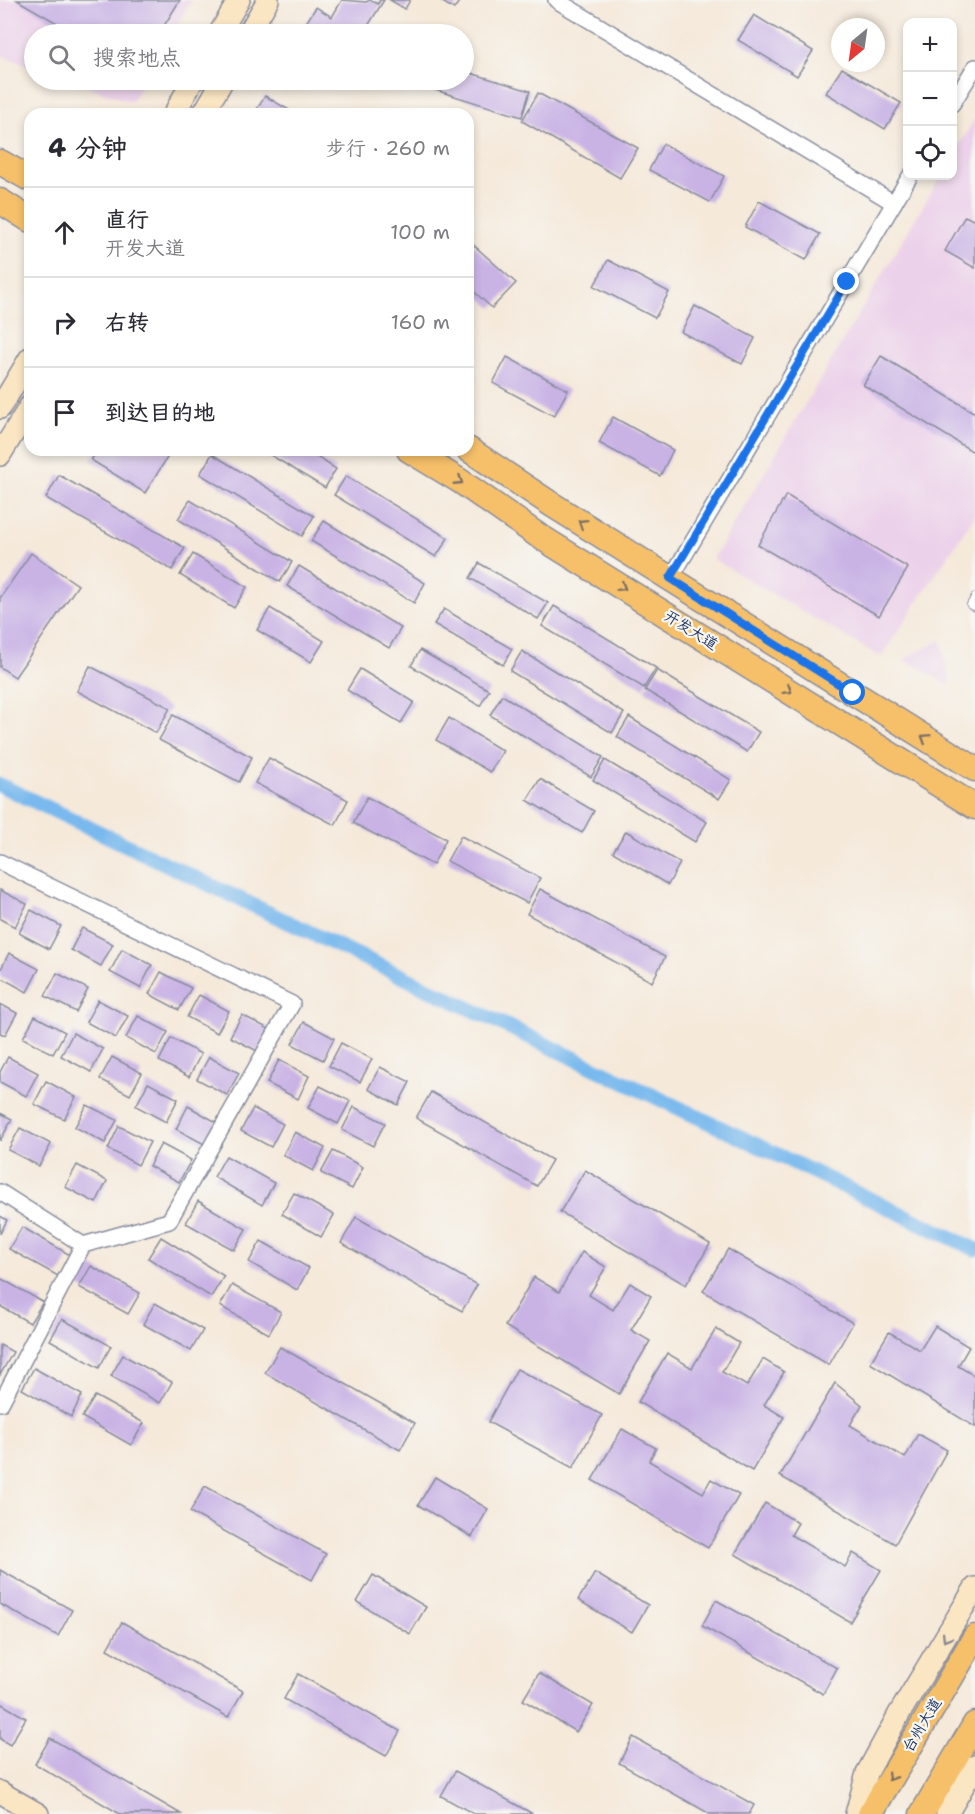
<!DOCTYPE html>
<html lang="zh">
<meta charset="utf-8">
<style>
:root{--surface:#fff;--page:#f7f7f7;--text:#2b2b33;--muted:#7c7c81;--line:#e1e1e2}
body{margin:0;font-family:"Shantell Sans","LXGW WenKai TC",sans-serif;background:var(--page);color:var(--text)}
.controls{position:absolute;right:18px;top:18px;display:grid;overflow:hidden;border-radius:12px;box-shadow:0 3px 9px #0003}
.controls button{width:54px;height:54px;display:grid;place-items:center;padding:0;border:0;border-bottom:2px solid var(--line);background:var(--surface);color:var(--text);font:30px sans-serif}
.compass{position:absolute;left:831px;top:18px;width:54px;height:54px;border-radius:50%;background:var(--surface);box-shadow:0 3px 9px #0003;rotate:209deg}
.stop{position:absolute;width:18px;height:18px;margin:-14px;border:4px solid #1a73e8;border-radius:50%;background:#fff}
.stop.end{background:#1a73e8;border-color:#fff;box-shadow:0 2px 6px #0008}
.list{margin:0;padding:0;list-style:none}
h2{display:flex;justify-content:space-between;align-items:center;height:78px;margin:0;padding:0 24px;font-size:26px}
h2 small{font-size:20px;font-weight:400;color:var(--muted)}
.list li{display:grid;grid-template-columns:39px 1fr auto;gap:18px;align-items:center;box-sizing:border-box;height:90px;padding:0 24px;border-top:2px solid var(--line)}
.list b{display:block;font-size:22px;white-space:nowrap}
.list p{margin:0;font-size:20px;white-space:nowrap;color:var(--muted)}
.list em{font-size:20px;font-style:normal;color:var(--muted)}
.icon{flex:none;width:33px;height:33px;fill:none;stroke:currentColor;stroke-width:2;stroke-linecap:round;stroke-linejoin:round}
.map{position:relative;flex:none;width:975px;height:1814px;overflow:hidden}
.search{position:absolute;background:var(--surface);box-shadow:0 3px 9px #0003;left:24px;top:24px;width:450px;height:66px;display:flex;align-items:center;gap:15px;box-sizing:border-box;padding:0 21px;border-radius:33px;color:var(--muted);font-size:22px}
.panel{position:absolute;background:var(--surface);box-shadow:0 3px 9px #0003;left:24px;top:108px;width:450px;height:348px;border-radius:18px}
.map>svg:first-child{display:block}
.built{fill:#ecd1ea}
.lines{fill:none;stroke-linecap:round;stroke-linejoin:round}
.canal{stroke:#79b9ed;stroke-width:15}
.building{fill:#c9b3e5}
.service-casing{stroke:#888c9c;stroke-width:10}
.minor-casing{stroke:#888c9c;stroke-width:18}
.secondary-casing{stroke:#888c9c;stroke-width:24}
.primary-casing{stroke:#888c9c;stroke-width:27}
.service{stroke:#fff;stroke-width:8}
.minor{stroke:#fff;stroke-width:15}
.secondary{stroke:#fbe6c4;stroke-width:21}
.primary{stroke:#f6c06b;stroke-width:24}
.oneway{stroke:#7e7064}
.oneway2{stroke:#8b8a91}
.route{stroke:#1a73e8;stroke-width:8}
.labels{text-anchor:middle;stroke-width:4.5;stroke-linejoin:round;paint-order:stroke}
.street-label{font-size:15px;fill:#1b2f5e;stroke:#f6f6f2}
</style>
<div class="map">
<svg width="975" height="1814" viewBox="0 0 975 1814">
<rect width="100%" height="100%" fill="#f6f6f2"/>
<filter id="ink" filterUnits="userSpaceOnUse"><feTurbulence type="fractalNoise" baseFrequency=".0167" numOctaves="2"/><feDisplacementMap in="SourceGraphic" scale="12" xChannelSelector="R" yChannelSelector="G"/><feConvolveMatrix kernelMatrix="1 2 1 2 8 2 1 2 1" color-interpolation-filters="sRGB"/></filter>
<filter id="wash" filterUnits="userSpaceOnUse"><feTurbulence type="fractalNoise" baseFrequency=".008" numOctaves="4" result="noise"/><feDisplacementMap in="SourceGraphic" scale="24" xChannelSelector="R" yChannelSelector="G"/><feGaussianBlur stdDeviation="1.35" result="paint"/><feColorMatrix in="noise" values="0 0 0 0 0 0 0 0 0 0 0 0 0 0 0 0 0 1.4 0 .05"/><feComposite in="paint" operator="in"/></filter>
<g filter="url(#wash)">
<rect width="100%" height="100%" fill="#f5e9da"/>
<!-- built -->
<g class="built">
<polygon points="0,0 192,0 171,34 34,34 34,67 0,55"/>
<polygon points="68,80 145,80 131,102"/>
<polygon points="975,118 975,515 881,657 713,559 941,176 952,176 953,156"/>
<polygon points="941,640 950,686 904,659"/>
</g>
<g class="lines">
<!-- canal -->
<polyline class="canal" points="0,785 975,1249"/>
</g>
<g id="blocks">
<!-- building -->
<g class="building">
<polygon points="17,0 180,0 159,34 76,34"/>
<polygon points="342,0 366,2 370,0 378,4 380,0 384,0 363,34 359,34 348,28 344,34 299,34 316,7 332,17"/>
<polygon points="390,0 410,0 405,9"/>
<polygon points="439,0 460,0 454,9"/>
<polygon points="754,15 813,51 797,76 738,40"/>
<polygon points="842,68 901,103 885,129 826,93"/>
<polygon points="464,71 530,91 522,117 403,80 464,80"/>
<polygon points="538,93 638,148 620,178 522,121"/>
<polygon points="265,96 296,114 254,114"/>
<polygon points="663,144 724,176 710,202 649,170"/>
<polygon points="759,201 820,234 806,260 745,227"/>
<polygon points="965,216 975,221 975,268 945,251"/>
<polygon points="468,240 516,283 492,308 468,286"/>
<polygon points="608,260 669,292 655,318 594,286"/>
<polygon points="695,306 755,338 742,364 681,332"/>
<polygon points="881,356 975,413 975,453 863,385"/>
<polygon points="507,357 568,390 554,416 493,383"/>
<polygon points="613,417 673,450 660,476 599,443"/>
<polygon points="97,450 172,450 145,493 91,460"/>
<polygon points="262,450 306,450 336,469 325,488"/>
<polygon points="212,454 314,516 302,536 200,474"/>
<polygon points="59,475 185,548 172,570 46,498"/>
<polygon points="346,476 448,538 436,557 334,495"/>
<polygon points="786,495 908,568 879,616 758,545"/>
<polygon points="190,500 292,562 280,582 178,519"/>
<polygon points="324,521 425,583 414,603 311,541"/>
<polygon points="31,553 78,585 15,677 0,667 0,598"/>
<polygon points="193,554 247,587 234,608 180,575"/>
<polygon points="479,563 548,603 538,619 470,578"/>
<polygon points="299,566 401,628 389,648 287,586"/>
<polygon points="554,606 656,668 644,688 542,626"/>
<polygon points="270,608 324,641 311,662 257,630"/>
<polygon points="444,609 512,649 503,665 434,624"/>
<polygon points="420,650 489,690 480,706 411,666"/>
<polygon points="522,651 624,713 612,733 510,671"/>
<polygon points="90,666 170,708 156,733 77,691"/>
<polygon points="360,669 414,702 401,723 347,690"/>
<polygon points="657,670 759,732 747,752 645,690"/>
<polygon points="502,695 603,757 591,777 490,715"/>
<polygon points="173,715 252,757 239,782 159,740"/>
<polygon points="629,717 731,780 719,799 617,737"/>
<polygon points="449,718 503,751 490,772 436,740"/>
<polygon points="269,758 348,800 335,825 255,783"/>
<polygon points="605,760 707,822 695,842 593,780"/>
<polygon points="540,779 594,811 582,833 527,800"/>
<polygon points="367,797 446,839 433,865 353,823"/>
<polygon points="626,831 680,863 668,885 613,852"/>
<polygon points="461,836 540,878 527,903 447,861"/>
<polygon points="540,889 665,957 652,982 527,914"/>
<polygon points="0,890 27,904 15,927 0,919"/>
<polygon points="31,910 61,926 49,949 19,933"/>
<polygon points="82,928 113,944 101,966 71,950"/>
<polygon points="122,949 152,965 140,988 110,972"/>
<polygon points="9,953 39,969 27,992 0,977 0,971"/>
<polygon points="161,972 191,988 179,1010 149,994"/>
<polygon points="57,973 88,989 76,1012 45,996"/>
<polygon points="199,995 229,1011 217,1033 187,1017"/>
<polygon points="98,1000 128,1016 116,1038 86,1022"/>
<polygon points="0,1004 17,1013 5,1035 0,1033"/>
<polygon points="242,1015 273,1031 261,1053 230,1037"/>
<polygon points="35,1016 65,1032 53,1054 23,1038"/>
<polygon points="138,1016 168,1032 156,1054 126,1038"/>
<polygon points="304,1022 334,1038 323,1060 292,1044"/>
<polygon points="73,1033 103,1049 91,1072 61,1056"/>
<polygon points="171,1038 201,1054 189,1077 159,1061"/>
<polygon points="341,1043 372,1059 360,1082 329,1066"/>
<polygon points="8,1057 38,1073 26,1096 0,1082 0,1072"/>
<polygon points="112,1057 142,1073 130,1095 100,1079"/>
<polygon points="209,1057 239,1073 227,1095 197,1079"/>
<polygon points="279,1060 309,1076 298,1099 267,1083"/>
<polygon points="380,1067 410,1082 398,1105 368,1089"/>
<polygon points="46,1081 76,1097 64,1119 34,1104"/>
<polygon points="148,1083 178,1099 166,1122 136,1106"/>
<polygon points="320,1086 350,1101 338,1124 308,1108"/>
<polygon points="431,1092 552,1160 537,1186 416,1118"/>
<polygon points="87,1105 117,1120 105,1143 75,1127"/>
<polygon points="188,1106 218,1123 206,1145 176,1129"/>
<polygon points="354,1107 385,1123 373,1146 342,1130"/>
<polygon points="253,1108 283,1124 271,1147 241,1131"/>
<polygon points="0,1113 12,1119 0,1141"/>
<polygon points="119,1126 150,1142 138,1165 108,1149"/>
<polygon points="20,1128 51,1144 39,1166 8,1150"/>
<polygon points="295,1132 325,1148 313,1171 283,1155"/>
<polygon points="161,1144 191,1160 179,1182 149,1166"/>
<polygon points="333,1151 363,1167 352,1189 321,1173"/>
<polygon points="226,1156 274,1183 262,1205 214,1177"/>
<polygon points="77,1165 107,1181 96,1203 65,1187"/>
<polygon points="585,1170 710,1244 686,1285 560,1212"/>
<polygon points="294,1193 334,1215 321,1237 282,1214"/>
<polygon points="198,1201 246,1229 234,1250 186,1223"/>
<polygon points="0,1216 7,1220 0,1234"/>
<polygon points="356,1217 477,1285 462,1311 341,1243"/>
<polygon points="22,1227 70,1255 58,1276 9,1249"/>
<polygon points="161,1237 224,1276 211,1297 148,1258"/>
<polygon points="261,1241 309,1268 297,1290 249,1262"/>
<polygon points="728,1249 853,1323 829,1365 703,1291"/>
<polygon points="582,1252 606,1267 589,1295 613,1310 630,1283 651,1296 631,1330 650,1341 619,1394 505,1326 534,1277 559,1292"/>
<polygon points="91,1266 140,1293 128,1314 79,1287"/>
<polygon points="0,1278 43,1302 30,1323 0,1306"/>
<polygon points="232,1285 281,1312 269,1334 220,1306"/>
<polygon points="155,1303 203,1330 191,1351 143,1324"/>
<polygon points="62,1319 111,1346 99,1368 50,1340"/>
<polygon points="935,1326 969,1347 958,1366 975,1376 975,1427 870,1363 889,1332 920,1350"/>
<polygon points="716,1329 739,1343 722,1372 747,1386 763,1359 784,1372 764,1405 784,1417 752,1471 638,1402 667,1353 692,1368"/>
<polygon points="0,1345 13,1352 0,1375"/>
<polygon points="280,1347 415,1423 400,1450 265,1373"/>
<polygon points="123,1355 172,1382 160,1403 111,1376"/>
<polygon points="34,1368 82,1395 71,1417 22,1389"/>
<polygon points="517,1369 602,1415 573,1468 488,1422"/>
<polygon points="835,1383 862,1405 850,1425 905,1458 918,1434 947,1450 895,1544 780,1476"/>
<polygon points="95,1396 144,1423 131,1445 82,1417"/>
<polygon points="622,1429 656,1448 649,1461 703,1493 711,1479 739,1495 708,1548 592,1480"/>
<polygon points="435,1477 488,1509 472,1537 418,1505"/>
<polygon points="205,1486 326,1554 312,1580 190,1512"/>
<polygon points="765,1503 798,1523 791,1535 845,1567 853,1553 881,1570 850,1622 735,1554"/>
<polygon points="0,1570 72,1610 58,1636 0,1604"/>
<polygon points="595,1573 648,1605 632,1632 578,1600"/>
<polygon points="373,1575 426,1607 410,1634 357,1602"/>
<polygon points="716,1600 837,1668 823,1694 702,1626"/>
<polygon points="122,1622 243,1691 228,1717 107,1649"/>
<polygon points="539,1673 593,1705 576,1732 523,1700"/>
<polygon points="298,1674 400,1731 386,1756 284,1699"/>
<polygon points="0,1703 26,1718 10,1745 0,1739"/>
<polygon points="633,1737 754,1805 749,1814 710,1814 619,1763"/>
<polygon points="50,1738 181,1814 120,1814 35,1764"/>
<polygon points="455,1771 533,1814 474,1814 441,1796"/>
</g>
</g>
</g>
<g filter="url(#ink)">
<use href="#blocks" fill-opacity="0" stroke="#888c9c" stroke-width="1.5"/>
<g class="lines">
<!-- service casing -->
<g class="service-casing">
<polyline id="service" points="975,598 971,605 975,607"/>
</g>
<!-- minor casing -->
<g class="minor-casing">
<g id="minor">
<polyline points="556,0 894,203"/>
<polyline points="952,104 975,67"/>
<polyline points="671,578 910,176"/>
<polyline points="0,862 292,1004 169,1221 83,1245 1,1403"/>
<polyline points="0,1192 83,1245"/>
</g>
</g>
<!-- secondary casing -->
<g class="secondary-casing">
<g id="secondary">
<polyline points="219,34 239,0"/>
<polyline points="248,34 268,0"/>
<polyline points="174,114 193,80"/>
<polyline points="203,114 223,80"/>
<polyline points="0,408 30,358"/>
<polyline points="0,455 30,406"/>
<polyline points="0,1792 38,1814"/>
<polyline points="856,1814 867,1773 899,1714 975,1588"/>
<polyline points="947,1814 975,1766"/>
</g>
</g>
<!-- primary casing -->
<g class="primary-casing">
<g id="primary">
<polyline points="0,162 30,179"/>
<polyline points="0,201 30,220"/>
<polyline points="468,449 551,504 975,769"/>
<polyline points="409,450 460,481 536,534 975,807"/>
<polyline points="870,1814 975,1637"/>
<polyline points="922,1814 975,1724"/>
</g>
</g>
<!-- service -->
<use href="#service" class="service"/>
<!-- minor -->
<use href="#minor" class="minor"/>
<!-- secondary -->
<use href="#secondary" class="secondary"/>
<!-- primary -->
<use href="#primary" class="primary"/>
</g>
<!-- one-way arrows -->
<defs><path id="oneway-chevron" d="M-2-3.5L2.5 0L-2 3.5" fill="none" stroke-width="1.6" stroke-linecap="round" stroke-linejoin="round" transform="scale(1.5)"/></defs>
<g class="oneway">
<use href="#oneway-chevron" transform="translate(459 481) rotate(33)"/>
<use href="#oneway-chevron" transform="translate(582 523) rotate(-148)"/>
<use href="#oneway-chevron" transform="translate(622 587) rotate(32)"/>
<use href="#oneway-chevron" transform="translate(788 690) rotate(32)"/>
<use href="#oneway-chevron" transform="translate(925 738) rotate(-148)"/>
<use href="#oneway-chevron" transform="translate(891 1777) rotate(121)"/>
</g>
<use class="oneway2" href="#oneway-chevron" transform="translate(946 1638) rotate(121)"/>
</g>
<g class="lines" filter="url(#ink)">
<!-- route -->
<polyline class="route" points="847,282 670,578 853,693"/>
</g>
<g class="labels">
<!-- street labels -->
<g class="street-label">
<text transform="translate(691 630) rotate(32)" y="5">开发大道</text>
<text transform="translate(922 1725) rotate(-59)" y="5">台州大道</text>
</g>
</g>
</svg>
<div class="controls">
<button>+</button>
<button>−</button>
<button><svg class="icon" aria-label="locate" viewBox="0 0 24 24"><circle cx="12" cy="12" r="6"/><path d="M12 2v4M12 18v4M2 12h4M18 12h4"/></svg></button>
</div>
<svg class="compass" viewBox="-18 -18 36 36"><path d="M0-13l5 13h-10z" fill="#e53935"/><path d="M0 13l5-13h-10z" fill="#7c7c81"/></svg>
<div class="stop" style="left:853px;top:693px"></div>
<div class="stop end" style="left:847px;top:282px"></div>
<div class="search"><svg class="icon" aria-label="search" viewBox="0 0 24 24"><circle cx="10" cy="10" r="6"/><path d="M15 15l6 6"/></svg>搜索地点</div>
<section class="panel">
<h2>4 分钟<small>步行 · 260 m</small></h2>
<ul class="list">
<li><svg class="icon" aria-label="ahead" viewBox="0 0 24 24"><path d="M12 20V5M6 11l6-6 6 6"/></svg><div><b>直行</b><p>开发大道</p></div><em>100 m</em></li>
<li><svg class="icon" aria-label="right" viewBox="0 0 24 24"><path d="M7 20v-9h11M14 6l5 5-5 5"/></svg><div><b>右转</b></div><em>160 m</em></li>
<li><svg class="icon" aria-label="arrive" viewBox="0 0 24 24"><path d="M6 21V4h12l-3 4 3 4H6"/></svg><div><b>到达目的地</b></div></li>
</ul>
</section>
</div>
